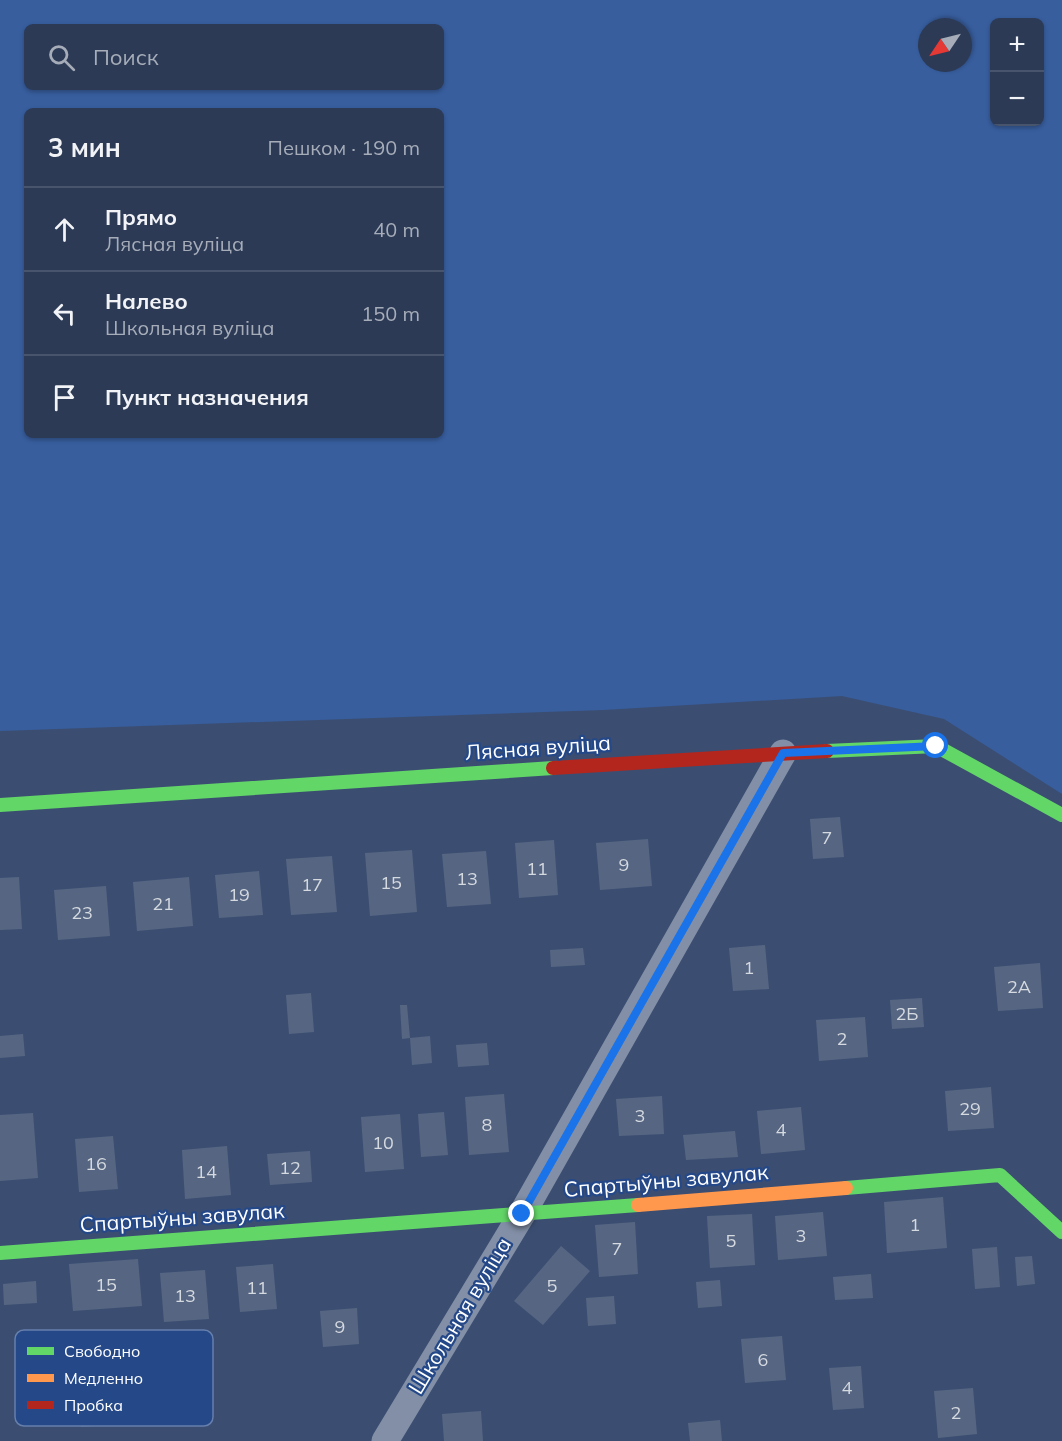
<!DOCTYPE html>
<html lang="ru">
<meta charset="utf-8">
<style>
:root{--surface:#2c3a56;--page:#384560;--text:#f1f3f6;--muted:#a6adb9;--line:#48546c}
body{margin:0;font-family:Mulish,sans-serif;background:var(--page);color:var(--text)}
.controls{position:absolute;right:18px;top:18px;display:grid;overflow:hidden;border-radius:9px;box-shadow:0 2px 4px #0004}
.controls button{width:54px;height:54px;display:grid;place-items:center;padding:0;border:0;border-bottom:2px solid var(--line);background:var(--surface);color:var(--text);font:30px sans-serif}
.compass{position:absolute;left:918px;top:18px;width:54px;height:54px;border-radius:50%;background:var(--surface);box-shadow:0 2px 4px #0004;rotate:235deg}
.stop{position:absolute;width:18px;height:18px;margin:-14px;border:4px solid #1a73e8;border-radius:50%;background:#fff}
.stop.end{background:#1a73e8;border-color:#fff;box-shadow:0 2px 6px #0008}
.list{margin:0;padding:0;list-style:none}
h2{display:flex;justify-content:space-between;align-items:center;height:78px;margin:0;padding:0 24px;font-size:26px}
h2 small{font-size:20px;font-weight:400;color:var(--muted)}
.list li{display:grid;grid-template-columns:39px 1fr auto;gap:18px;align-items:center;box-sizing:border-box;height:84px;padding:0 24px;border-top:2px solid var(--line)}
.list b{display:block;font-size:22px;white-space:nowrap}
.list p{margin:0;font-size:20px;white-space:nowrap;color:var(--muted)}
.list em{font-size:20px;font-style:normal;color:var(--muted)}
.icon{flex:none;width:33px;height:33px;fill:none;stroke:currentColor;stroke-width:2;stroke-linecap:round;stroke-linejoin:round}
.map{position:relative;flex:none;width:1062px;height:1441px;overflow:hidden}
.search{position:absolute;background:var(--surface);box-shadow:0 2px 4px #0004;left:24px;top:24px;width:420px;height:66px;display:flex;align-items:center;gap:15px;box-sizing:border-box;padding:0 21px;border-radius:9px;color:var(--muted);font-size:22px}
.panel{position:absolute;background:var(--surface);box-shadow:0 2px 4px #0004;left:24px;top:108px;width:420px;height:330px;border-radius:9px}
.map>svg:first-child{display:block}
.green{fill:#385e9e;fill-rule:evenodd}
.building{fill:#566682}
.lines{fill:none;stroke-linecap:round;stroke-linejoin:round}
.street{stroke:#828fa6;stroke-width:27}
.fast{stroke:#63d668;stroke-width:14}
.slow{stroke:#ff974d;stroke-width:14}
.jam{stroke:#b3261e;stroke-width:14}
.route{stroke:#1a73e8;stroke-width:8}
.labels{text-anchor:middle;stroke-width:4.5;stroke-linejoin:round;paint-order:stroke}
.number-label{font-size:18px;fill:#d5d9e0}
.street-label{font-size:21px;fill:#fff;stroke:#244888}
.key{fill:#244888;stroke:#667fac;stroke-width:1.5}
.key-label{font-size:16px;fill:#fff}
</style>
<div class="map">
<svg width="1062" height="1441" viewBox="0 0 1062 1441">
<rect width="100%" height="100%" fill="#3b4e72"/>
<!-- green -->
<path class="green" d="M0,0h1062v794l-118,-75 -102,-23 -239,14 -603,21zM994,22h46v100h-46zM27,27h414v60h-414zM927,27h36v36h-36zM27,111h414v324h-414z"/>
<!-- building -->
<g class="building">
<polygon points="840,817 844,857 813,859 810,819"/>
<polygon points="648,839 652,886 600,890 596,843"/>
<polygon points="554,840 558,895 519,898 515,843"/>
<polygon points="412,850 417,912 370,916 365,853"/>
<polygon points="486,851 491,904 447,907 442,854"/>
<polygon points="332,856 337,912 291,915 286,859"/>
<polygon points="259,871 263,915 219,918 215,875"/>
<polygon points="19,877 22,929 0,930 0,878"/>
<polygon points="189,877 193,926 137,931 133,882"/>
<polygon points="106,886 110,936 58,940 54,890"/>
<polygon points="765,945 769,989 733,991 729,948"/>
<polygon points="583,948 585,965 551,967 550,950"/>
<polygon points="1040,963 1043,1008 998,1011 994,967"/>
<polygon points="311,993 314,1032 289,1034 286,995"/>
<polygon points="922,998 924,1027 892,1029 890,1000"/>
<polygon points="400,1005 407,1005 410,1038 430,1036 432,1063 412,1065 410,1038 402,1039"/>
<polygon points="865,1017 868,1057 819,1061 816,1020"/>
<polygon points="23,1034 25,1056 0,1058 0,1036"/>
<polygon points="487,1043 489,1065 458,1067 456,1045"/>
<polygon points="991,1087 994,1128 948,1131 945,1091"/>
<polygon points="504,1094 509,1152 469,1155 465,1097"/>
<polygon points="662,1096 664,1134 619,1136 616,1099"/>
<polygon points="801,1107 805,1150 761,1154 757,1111"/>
<polygon points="444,1112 448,1155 421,1157 418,1114"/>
<polygon points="33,1113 38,1178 0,1181 0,1115"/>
<polygon points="400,1114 404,1169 365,1172 361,1117"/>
<polygon points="735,1131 738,1157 686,1160 683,1135"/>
<polygon points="113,1136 118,1189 79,1192 75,1139"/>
<polygon points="227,1146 231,1195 185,1199 182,1150"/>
<polygon points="310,1151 312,1182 270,1185 267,1154"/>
<polygon points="943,1197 947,1248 887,1253 884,1202"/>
<polygon points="823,1212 827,1256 778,1260 775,1216"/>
<polygon points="752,1214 755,1265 710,1268 707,1216"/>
<polygon points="635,1222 638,1274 599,1277 595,1225"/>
<polygon points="561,1246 590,1271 543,1325 514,1301"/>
<polygon points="997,1247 1000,1287 975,1289 972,1249"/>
<polygon points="1032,1256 1035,1284 1017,1286 1015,1257"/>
<polygon points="138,1259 142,1306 73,1311 69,1264"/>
<polygon points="273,1264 277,1309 240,1312 236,1267"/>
<polygon points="205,1270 209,1319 164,1322 160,1273"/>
<polygon points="871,1274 873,1298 835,1300 833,1277"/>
<polygon points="720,1280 722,1306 698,1308 696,1282"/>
<polygon points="36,1281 37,1303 4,1305 3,1284"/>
<polygon points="614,1296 616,1324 588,1326 586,1298"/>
<polygon points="357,1308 359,1344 323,1347 320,1311"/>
<polygon points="782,1336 786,1380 745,1383 741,1339"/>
<polygon points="861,1366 864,1408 833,1410 829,1368"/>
<polygon points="103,1383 107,1425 81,1427 78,1385"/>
<polygon points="973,1388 977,1434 938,1438 934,1391"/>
<polygon points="481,1411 483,1441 444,1441 442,1414"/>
<polygon points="720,1420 722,1441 690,1441 688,1423"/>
</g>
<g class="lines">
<!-- street -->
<polyline class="street" points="385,1441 522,1214 783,753"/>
<!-- fast -->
<g class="fast">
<polyline points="827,751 936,746 1062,815"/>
<polyline points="0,805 553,768"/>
<polyline points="846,1188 1000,1175 1062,1232"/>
<polyline points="0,1253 638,1205"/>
</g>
<!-- slow -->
<polyline class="slow" points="638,1205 846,1188"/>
<!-- jam -->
<polyline class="jam" points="553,768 827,751"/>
</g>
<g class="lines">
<!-- route -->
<polyline class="route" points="522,1214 783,753 936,746"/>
</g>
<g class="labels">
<!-- number labels -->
<g class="number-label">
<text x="827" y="844">7</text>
<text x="624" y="871">9</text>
<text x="537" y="875">11</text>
<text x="467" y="885">13</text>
<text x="391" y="889">15</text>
<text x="312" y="891">17</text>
<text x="239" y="901">19</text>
<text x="163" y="910">21</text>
<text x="82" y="919">23</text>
<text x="749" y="974">1</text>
<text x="1019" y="993">2А</text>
<text x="907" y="1020">2Б</text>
<text x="842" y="1045">2</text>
<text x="970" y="1115">29</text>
<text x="640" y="1122">3</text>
<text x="487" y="1131">8</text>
<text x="781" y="1136">4</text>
<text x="383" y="1149">10</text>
<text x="96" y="1170">16</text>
<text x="290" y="1174">12</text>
<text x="206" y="1178">14</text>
<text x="915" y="1231">1</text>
<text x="801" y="1242">3</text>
<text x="731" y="1247">5</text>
<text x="617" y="1255">7</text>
<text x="106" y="1291">15</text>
<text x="552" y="1292">5</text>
<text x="257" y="1294">11</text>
<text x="185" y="1302">13</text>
<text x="340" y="1333">9</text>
<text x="763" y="1366">6</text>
<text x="847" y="1394">4</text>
<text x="956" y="1419">2</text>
</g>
<!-- street labels -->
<g class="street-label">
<text transform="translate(538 748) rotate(-4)" y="7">Лясная вуліца</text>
<text transform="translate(666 1181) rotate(-5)" y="7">Спартыўны завулак</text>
<text transform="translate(182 1218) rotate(-4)" y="7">Спартыўны завулак</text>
<text transform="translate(460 1316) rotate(-59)" y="7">Школьная вуліца</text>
</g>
</g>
<!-- legend -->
<rect x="15" y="1330" width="198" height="96" rx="9" class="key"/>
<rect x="27" y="1347" width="27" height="8" fill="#63d668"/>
<rect x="27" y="1374" width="27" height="8" fill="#ff974d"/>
<rect x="27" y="1401" width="27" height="8" fill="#b3261e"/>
<g class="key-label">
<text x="64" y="1357">Свободно</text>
<text x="64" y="1384">Медленно</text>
<text x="64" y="1411">Пробка</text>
</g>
</svg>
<div class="controls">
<button>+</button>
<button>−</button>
</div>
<svg class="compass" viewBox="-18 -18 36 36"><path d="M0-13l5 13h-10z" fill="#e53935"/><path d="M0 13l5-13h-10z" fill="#a6adb9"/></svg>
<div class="stop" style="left:936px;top:746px"></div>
<div class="stop end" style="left:522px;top:1214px"></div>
<div class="search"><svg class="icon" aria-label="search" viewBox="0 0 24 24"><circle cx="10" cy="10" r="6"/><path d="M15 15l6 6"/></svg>Поиск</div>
<section class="panel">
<h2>3 мин<small>Пешком · 190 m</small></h2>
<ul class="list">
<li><svg class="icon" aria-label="ahead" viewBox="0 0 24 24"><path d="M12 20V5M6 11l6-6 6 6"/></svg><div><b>Прямо</b><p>Лясная вуліца</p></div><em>40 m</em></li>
<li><svg class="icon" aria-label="left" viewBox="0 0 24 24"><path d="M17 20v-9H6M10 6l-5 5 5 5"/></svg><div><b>Налево</b><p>Школьная вуліца</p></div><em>150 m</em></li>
<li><svg class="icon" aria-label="arrive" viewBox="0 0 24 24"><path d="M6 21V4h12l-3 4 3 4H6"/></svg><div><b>Пункт назначения</b></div></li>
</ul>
</section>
</div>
